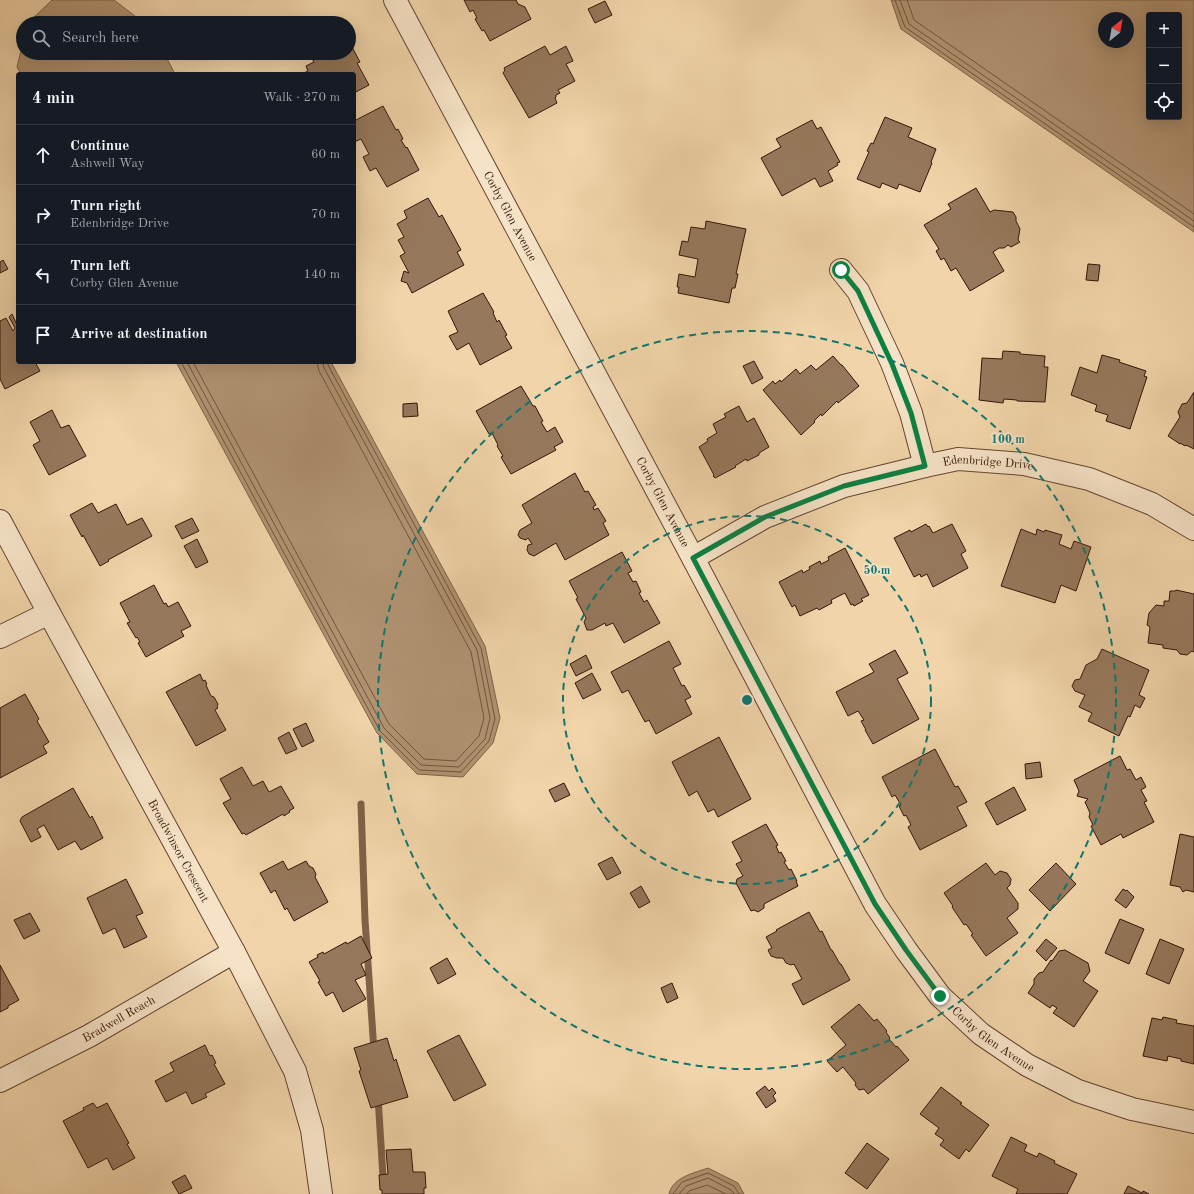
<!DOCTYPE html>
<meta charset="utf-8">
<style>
:root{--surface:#171b24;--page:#20242c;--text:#f1f3f6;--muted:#9ea1a6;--line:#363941}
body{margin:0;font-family:"Old Standard TT",serif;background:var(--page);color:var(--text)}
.controls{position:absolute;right:12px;top:12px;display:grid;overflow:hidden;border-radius:4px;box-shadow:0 4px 16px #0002}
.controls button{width:36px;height:36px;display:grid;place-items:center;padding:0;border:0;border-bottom:1px solid var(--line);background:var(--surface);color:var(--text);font:20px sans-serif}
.compass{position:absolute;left:1098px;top:12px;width:36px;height:36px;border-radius:50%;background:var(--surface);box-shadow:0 4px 16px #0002;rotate:31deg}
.stop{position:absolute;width:12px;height:12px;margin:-9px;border:3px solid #0b8043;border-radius:50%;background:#fff}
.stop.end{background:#0b8043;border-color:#fff;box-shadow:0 1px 4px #0008}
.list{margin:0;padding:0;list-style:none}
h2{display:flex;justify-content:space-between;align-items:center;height:52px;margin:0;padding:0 16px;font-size:17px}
h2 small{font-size:13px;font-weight:400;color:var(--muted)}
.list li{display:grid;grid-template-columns:26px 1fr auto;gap:12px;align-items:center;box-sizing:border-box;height:60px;padding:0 16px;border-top:1px solid var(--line)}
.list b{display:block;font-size:15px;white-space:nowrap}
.list p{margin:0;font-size:13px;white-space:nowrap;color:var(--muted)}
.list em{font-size:13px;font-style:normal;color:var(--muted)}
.icon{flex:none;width:22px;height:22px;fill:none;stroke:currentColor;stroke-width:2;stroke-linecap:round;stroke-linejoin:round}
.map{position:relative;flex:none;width:1194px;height:1194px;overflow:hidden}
.search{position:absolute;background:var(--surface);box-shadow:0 4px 16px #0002;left:16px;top:16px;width:340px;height:44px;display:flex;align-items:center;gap:10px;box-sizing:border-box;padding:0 14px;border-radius:22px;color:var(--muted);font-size:15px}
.panel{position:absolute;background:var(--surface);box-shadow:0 4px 16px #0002;left:16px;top:72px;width:340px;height:292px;border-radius:4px}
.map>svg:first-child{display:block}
.water{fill:#b19372;stroke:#7f6148;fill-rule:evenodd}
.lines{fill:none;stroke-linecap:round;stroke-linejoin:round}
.shore{stroke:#72543d;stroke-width:1}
.stream{stroke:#7f6148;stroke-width:7}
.building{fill:#96785c;stroke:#341508}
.minor-casing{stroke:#634530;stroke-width:24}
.minor{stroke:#f6e3c7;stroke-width:22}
.route{stroke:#0b8043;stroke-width:5}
.ring{fill:none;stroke:#0f766e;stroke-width:2;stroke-dasharray:7 5}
.labels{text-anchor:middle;stroke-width:3.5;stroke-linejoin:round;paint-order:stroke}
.street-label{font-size:12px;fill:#341508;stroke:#f6e3c7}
.centre{fill:#0f766e;stroke:#f6e3c7;stroke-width:2}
.ring-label{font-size:12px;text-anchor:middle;font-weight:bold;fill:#0f766e;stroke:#f6e3c7;stroke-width:3.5;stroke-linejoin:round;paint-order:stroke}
</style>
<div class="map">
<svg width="1194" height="1194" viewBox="0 0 1194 1194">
<rect width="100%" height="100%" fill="#f1d4a9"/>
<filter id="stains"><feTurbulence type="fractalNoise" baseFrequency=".005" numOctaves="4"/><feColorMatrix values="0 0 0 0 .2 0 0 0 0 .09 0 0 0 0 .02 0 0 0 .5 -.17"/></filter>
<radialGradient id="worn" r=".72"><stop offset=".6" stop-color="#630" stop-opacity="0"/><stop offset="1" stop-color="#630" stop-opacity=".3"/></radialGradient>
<!-- water -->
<g class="water">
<polygon points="52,0 114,0 144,23 28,23"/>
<path d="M891,0h303v232l-293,-203zM1149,15h30v102h-30zM1104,18h24v24h-24z"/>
<polygon points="23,43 23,53 164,53 175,74 21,74 17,67"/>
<polygon points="176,362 331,362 485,646 500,718 493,743 463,777 417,774 377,733"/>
<path d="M708,1168l30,15 6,11h-75c4,-17 25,-21 39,-26z"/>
</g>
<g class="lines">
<!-- shore -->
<g class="shore">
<polyline points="895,0 905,27 1194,227"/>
<polyline points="900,0 909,24 1194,221"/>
<polyline points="907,0 914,20 1194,214"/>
<polyline points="181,362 380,731 419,770 461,772 489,741 495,719 481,648 328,365 328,362"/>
<polyline points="187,362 384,728 421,765 459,767 485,739 490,718 477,650 324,368 323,362"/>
<polyline points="193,362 389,724 424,759 456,761 479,736 484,718 471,652 319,371 317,362"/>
<polyline points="673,1194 682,1182 708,1173 734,1186 739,1194"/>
<polyline points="679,1194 686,1186 708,1178 731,1190 734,1194"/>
<polyline points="687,1194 689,1191 707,1185 726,1194"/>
</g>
<!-- stream -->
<g class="stream">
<polyline points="361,804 365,920 374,1051"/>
<polyline points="378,1097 383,1177 394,1194"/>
</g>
</g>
<!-- building -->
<g class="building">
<polygon points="464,0 516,0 518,4 525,7 531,19 490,41 484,30 482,31 475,19 477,18 473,10 470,12"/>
<polygon points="605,1 612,15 595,23 588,9"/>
<polygon points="349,45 350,47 352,47 360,62 357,63 369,85 354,93 354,74 302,74 308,71 306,66 314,62 309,53 349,53"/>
<polygon points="545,46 550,55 566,46 573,61 566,64 575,81 558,90 560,93 556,95 556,97 555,98 557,103 529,118 503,73 505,70 504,68"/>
<polygon points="383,106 396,130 398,129 403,139 401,140 406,148 407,147 419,170 387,187 376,168 370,171 363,157 369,154 361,139 354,142 354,121"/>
<polygon points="885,117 912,128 908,137 936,149 931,162 932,163 920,192 899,184 897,189 882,183 880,188 857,179 869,152 867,151 871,143 873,144"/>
<polygon points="812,120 817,129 821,127 840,162 837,163 838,165 828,171 833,181 820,187 815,178 782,196 761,158 781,147 776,139"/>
<polygon points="976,188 990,212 994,210 1013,212 1016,217 1016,221 1020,229 1018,240 1020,242 1011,247 1008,245 1004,248 999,248 993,252 1004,271 970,291 956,268 951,271 944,258 941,260 936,251 939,249 924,225 951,209 948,204"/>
<polygon points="428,198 439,217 442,215 461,250 457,252 464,265 412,293 407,283 401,281 404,271 409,273 400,256 405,253 398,240 404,237 397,224 407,218 404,211"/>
<polygon points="706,221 746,229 736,274 738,274 735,288 732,288 729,303 678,293 679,287 677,287 679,274 695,277 698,259 679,255 682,241 688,242 691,227 705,229"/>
<polygon points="3,260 8,269 0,273 0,262"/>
<polygon points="1088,264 1100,265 1098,281 1086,280"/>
<polygon points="483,293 494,312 493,313 497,322 499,320 507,335 505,336 512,348 480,365 469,343 457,350 449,336 458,332 448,311"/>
<polygon points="12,314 17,325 18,324 18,362 35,362 40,371 5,389 0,379 0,321 6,318 13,331 15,328 9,317"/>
<polygon points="1003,351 1020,352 1020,354 1045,356 1044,367 1048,367 1045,402 1017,401 1017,400 1004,399 1003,403 979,400 982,358 1002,359"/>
<polygon points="1102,355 1120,360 1119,362 1146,371 1144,376 1147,377 1130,429 1106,421 1108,415 1095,411 1097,405 1071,395 1080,367 1097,373"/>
<polygon points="833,356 841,365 842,365 859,386 838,403 837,401 822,416 821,414 814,421 815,422 801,435 763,390 773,381 775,384 780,380 781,382 796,369 800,374 811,365 816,370"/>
<polygon points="754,361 763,378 752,384 743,366"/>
<polygon points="521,386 533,406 535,406 543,421 541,422 547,432 555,427 563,442 554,447 556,450 511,474 501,457 503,456 497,446 498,445 492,433 489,434 476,411"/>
<polygon points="1194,392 1194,449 1186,445 1185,446 1180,443 1180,444 1168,436 1180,417 1178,412 1182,404 1187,403"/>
<polygon points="417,403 418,416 403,417 403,404"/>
<polygon points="739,406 747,422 754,418 769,447 759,453 759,455 747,461 746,459 735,466 736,467 715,478 713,476 714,475 699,447 708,441 707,439 717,433 713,424 726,417 724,414"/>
<polygon points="52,410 61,428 69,425 86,456 49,475 33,445 40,441 30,422"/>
<polygon points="575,473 585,492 588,491 596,505 593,507 594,510 598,508 606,521 603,523 609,535 565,560 556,543 534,556 529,554 527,550 528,545 532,544 528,538 526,540 520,538 518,535 520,530 532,523 522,505"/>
<polygon points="92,503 98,513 116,504 127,525 142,518 152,536 108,560 109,561 100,566 83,535 82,537 70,515"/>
<polygon points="192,518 199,531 182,539 175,526"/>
<polygon points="926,524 928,527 929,526 933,533 952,524 966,551 961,554 968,568 933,587 927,574 921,577 920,574 914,577 894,538 910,530 911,532"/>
<polygon points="1021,529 1036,535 1037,529 1044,532 1045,530 1062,535 1059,544 1071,549 1074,541 1091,547 1076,591 1061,585 1055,603 1001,586"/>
<polygon points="197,539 208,562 196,568 184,546"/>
<polygon points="845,548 869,595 861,599 863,601 854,606 853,604 851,605 845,593 831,600 832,603 819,610 817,608 800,616 795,605 792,607 779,582 802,570 803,573 810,569 809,567 820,561 821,564 829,560 828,557"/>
<polygon points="622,552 632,571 628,573 633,582 636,581 641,592 639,593 644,602 647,600 660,623 624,643 613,623 606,626 605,623 592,630 587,630 584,622 586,618 576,599 578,598 569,581"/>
<polygon points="154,585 164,604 166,603 168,607 178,602 191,626 181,631 184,636 146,657 138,643 140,642 137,637 136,638 127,623 130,622 120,603"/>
<polygon points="1176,590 1194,594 1194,652 1192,651 1187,655 1180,654 1177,650 1163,648 1163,645 1148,643 1150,627 1147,625 1149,613 1156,605 1164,606 1164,601 1169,601 1170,591 1175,591"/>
<polygon points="669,641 681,664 673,668 682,686 684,685 691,697 685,700 692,714 656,734 649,720 645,722 628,690 622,693 611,672"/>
<polygon points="1102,649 1149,670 1139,695 1145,698 1140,708 1135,705 1130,717 1128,716 1119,736 1088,721 1092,713 1079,707 1085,695 1075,691 1072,686 1075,680 1080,679 1086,665 1097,659"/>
<polygon points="895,650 908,673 897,679 919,719 873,744 865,730 866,730 861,721 864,720 858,711 848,716 836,692 874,672 869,664"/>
<polygon points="586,655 592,668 576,676 570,664"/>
<polygon points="592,673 601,690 583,699 575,683"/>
<polygon points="200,674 203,681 205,680 207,684 206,685 211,696 214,697 218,704 217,707 218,708 215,710 226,730 196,746 166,692"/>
<polygon points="25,694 39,719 37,721 49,742 43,746 47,753 0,778 0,708"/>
<polygon points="306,723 314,741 302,747 293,729"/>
<polygon points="289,732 297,749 286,754 278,738"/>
<polygon points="719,737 751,799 718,817 714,809 708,812 697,791 689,796 672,762"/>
<polygon points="935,749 955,787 958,786 967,802 957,807 967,826 920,850 908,827 911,825 906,815 904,816 899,806 901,805 895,795 892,797 882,777"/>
<polygon points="1120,756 1127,770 1130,769 1136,780 1141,777 1146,787 1141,790 1147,801 1144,802 1154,822 1123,838 1121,834 1101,845 1091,826 1093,825 1089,817 1090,813 1085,802 1088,799 1077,796 1079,791 1074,780"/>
<polygon points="1040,762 1042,777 1026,779 1025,764"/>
<polygon points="242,767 253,786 263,781 269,792 281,786 294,808 289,811 290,812 284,816 283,814 246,835 244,833 242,834 223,803 231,799 220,779"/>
<polygon points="564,783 570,795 555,802 549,790"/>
<polygon points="1014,787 1026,810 997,825 985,803"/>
<polygon points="73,788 90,818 92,816 103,838 81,850 75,841 58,850 44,825 37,829 41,837 31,842 20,821 22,817"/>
<polygon points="766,824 778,845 776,846 779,853 781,852 786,861 784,862 789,870 791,869 797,881 796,881 798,886 764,904 764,908 758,912 754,910 751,911 736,883 737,879 743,876 736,864 742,861 732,842"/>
<polygon points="1180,834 1194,837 1194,892 1186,890 1183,892 1180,887 1170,885"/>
<polygon points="612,857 621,873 607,880 598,864"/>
<polygon points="283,861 288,870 306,861 309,866 313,868 316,874 315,877 328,902 294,921 287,908 285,910 275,890 271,893 260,873"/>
<polygon points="986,863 995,875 1000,871 1007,873 1011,879 1010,885 1007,888 1018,903 1018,909 1007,918 1018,933 986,956 971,935 973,934 966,924 964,925 952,907 953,906 944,893"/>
<polygon points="1056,863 1076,884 1050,911 1029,890"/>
<polygon points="126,879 143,913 136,916 147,937 124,948 115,928 103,934 87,898"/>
<polygon points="641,886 650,902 639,908 630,893"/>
<polygon points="1123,889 1126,891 1127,890 1134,897 1126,908 1115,900"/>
<polygon points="809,912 820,932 822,931 831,950 832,950 840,964 841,964 850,980 803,1005 792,984 802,979 794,964 791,965 786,963 783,958 777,958 771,956 768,950 772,948 766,937 777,931 776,930"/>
<polygon points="30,913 40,931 24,939 14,920"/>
<polygon points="1120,919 1144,929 1129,964 1105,953"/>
<polygon points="361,936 372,958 361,964 366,975 355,980 366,999 343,1012 333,992 326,996 318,982 320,981 309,962 318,957 317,955 323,952 324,954 346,942 347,944"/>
<polygon points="1046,939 1057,948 1046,961 1036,951"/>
<polygon points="1160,939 1184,949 1169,984 1146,974"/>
<polygon points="1065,950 1088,963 1090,971 1083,981 1098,991 1074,1027 1053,1013 1057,1008 1052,1005 1050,1008 1028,993 1034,984 1034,979 1039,973 1043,972 1051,960 1052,961 1059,951"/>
<polygon points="447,958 456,974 438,984 430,968"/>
<polygon points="0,965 19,1000 8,1006 8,1008 0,1012"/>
<polygon points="672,983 678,998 667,1003 661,988"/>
<polygon points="859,1004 874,1021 877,1019 887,1031 886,1032 890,1038 889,1039 896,1047 897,1046 909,1060 868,1094 864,1089 859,1090 855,1085 856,1083 843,1067 837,1072 827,1061 846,1045 831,1027"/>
<polygon points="1163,1017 1177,1020 1176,1023 1194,1026 1194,1064 1181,1061 1181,1059 1168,1056 1167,1061 1143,1056 1152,1018 1162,1020"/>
<polygon points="459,1035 486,1085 454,1101 427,1051"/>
<polygon points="387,1038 394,1061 396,1059 408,1097 371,1108 359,1071 361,1070 354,1048"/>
<polygon points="205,1045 210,1056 212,1055 216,1063 214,1064 225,1084 205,1094 207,1097 192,1104 186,1092 166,1102 155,1081 174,1071 170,1063"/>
<polygon points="765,1086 769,1091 772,1088 776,1093 773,1096 776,1101 766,1108 756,1093"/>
<polygon points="941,1087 962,1103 960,1104 989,1125 969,1152 966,1149 959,1159 940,1145 944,1140 935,1134 939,1128 920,1114"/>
<polygon points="93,1103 97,1108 107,1103 129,1143 127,1144 135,1158 113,1170 107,1158 88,1168 63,1121 84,1110 83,1108"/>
<polygon points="1011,1137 1027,1145 1024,1151 1037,1157 1039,1153 1055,1161 1054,1163 1077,1174 1067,1194 1016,1194 1018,1189 992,1176"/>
<polygon points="867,1143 889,1159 867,1189 845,1173"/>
<polygon points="411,1149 413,1172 425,1172 426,1188 424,1188 424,1194 382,1194 382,1190 380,1190 379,1175 388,1174 386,1150"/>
<polygon points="185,1175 192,1188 179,1194 172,1182"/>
<polygon points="1128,1186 1142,1193 1143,1191 1149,1194 1124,1194"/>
</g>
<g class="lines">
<!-- minor casing -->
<g class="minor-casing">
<g id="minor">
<path id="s1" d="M395,0l298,558 182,346 31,46 34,46 41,38 46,31 51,26 54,18 62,13"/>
<polyline points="841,270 858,291 892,363 911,413 925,466"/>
<path id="s2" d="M0,521l49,92 185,339 61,119 17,59 9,64"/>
<path id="s3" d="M693,558l72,-41 79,-31 81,-20 33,-7 66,5 65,15 63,25 42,25"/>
<polyline points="0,637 49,613"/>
<path id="s4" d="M0,1081l89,-45 145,-84"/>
</g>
</g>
<!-- minor -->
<use href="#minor" class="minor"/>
</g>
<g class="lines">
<!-- route -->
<polyline class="route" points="841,270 858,291 892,364 911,413 925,466 844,486 765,517 693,558 875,904 906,950 940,996"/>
</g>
<!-- distance rings -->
<g class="ring">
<circle cx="747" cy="700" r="184"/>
<circle cx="747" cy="700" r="369"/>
</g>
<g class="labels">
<!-- street labels -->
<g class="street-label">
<text dy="4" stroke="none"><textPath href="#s1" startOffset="245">Corby Glen Avenue</textPath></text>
<text dy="4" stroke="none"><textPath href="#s3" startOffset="315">Edenbridge Drive</textPath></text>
<text dy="4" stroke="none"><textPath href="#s1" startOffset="569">Corby Glen Avenue</textPath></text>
<text dy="4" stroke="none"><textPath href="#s2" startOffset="375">Broadwinsor Crescent</textPath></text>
<text dy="4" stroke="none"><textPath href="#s4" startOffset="134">Bradwell Reach</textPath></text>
<text dy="4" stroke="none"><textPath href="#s1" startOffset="1205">Corby Glen Avenue</textPath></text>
</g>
</g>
<circle cx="747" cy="700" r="6" class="centre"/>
<g class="ring-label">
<text x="1008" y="443">100 m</text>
<text x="877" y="574">50 m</text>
</g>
<rect width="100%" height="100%" filter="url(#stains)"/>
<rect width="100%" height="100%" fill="url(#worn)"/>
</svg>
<div class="controls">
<button>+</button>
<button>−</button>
<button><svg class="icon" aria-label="locate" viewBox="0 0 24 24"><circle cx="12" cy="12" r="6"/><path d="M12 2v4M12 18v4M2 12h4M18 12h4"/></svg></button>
</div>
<svg class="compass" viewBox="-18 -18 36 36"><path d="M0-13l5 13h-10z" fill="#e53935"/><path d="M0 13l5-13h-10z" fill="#9ea1a6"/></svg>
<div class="stop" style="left:841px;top:270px"></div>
<div class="stop end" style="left:940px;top:996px"></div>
<div class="search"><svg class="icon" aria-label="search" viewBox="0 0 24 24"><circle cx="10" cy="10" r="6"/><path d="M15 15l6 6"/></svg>Search here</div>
<section class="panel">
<h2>4 min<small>Walk · 270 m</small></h2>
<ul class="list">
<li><svg class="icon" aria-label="ahead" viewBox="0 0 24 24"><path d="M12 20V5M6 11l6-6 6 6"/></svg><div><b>Continue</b><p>Ashwell Way</p></div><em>60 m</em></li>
<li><svg class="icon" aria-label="right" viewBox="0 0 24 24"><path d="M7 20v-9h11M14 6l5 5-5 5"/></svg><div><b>Turn right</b><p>Edenbridge Drive</p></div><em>70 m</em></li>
<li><svg class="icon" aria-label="left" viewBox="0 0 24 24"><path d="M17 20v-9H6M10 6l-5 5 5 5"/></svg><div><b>Turn left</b><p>Corby Glen Avenue</p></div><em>140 m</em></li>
<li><svg class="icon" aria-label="arrive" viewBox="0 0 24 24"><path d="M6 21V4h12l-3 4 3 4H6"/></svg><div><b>Arrive at destination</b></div></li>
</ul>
</section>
</div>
